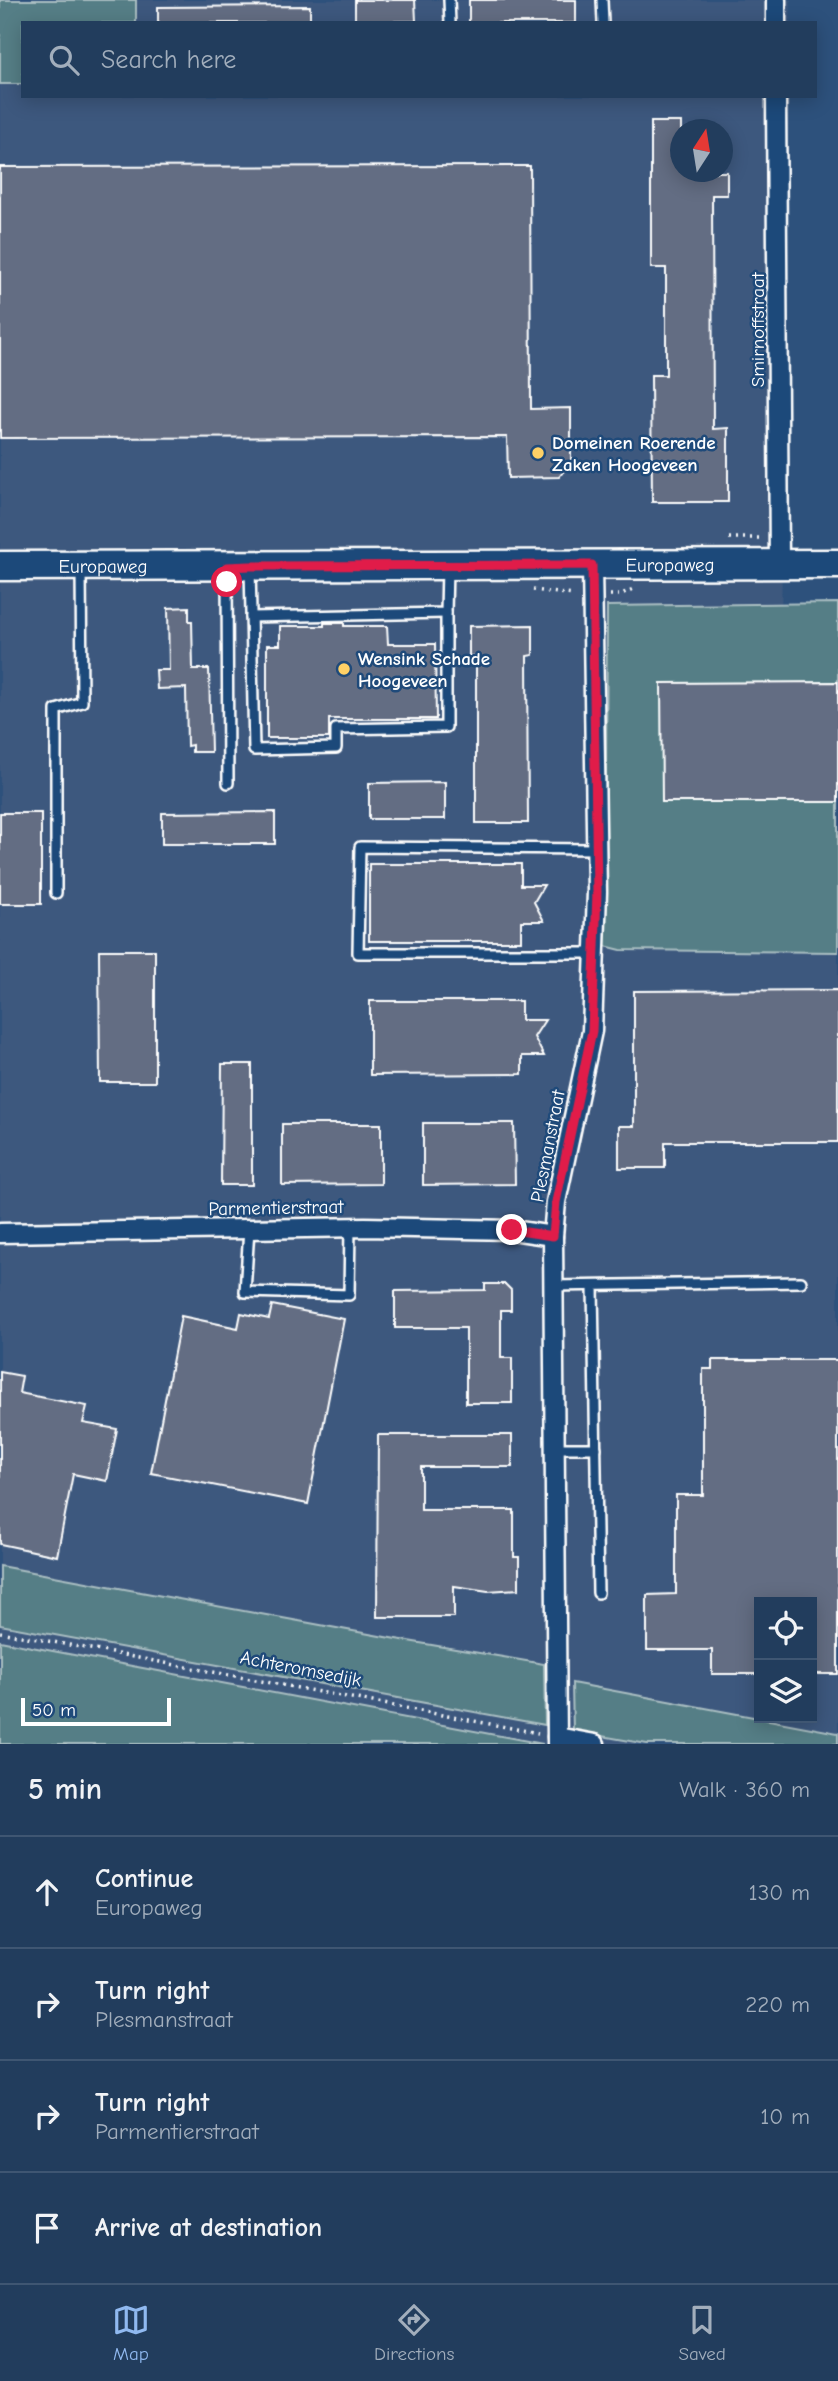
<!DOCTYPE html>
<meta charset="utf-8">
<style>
:root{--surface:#223d5d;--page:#2e4866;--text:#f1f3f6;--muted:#a2aebc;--line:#3f5672;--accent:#90b9f0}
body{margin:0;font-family:"Comic Neue",sans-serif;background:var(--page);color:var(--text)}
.controls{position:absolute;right:21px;bottom:21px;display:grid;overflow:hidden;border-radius:0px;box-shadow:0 4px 18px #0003}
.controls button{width:63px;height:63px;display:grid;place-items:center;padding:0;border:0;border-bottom:2px solid var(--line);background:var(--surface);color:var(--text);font:35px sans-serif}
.compass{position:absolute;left:670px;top:119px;width:63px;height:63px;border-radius:50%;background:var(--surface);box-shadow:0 4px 18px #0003;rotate:12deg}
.scale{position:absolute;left:21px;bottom:18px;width:150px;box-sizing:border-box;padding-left:7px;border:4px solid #fff;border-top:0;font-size:19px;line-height:24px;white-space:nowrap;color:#fff;-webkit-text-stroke:5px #1f4a7a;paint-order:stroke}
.stop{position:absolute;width:21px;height:21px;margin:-16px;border:5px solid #e11d48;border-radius:50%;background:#fff}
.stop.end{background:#e11d48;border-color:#fff;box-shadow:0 2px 7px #0008}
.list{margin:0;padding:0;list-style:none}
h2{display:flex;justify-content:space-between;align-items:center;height:91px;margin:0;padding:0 28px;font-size:30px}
h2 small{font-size:23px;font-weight:400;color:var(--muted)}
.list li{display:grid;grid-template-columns:46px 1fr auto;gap:21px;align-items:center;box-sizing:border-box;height:112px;padding:0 28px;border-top:2px solid var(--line)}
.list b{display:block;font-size:26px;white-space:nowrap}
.list p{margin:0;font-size:23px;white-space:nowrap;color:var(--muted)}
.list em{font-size:23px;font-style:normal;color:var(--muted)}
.icon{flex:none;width:38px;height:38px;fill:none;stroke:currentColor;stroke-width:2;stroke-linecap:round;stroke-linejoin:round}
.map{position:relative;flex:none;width:838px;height:1744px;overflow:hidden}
.search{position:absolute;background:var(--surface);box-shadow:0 4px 18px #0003;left:21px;right:21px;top:21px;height:77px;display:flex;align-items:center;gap:18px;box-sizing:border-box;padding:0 24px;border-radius:0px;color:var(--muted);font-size:26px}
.sheet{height:539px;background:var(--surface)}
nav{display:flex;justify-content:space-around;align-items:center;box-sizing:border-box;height:98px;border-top:2px solid var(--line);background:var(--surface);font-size:19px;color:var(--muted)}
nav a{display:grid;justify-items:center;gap:4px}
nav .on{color:var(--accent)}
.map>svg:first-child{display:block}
.built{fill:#3d597e;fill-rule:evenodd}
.green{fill:#557e86;stroke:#aabec2;stroke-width:2}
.building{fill:#636d83;stroke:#fff;stroke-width:2}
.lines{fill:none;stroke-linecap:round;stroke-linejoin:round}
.lane-casing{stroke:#fff;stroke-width:14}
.street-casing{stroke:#fff;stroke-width:23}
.primary-casing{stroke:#fff;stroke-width:33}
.path{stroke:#fff;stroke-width:3.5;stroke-dasharray:2 5;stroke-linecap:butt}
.lane{stroke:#1f4a7a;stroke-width:9}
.street{stroke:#1f4a7a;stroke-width:18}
.primary{stroke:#1f4a7a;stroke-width:28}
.route{stroke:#e11d48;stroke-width:9}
.poi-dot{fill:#ffd166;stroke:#1f4a7a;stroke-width:2.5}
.labels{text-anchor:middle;stroke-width:5;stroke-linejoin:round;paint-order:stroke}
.street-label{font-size:19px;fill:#fff;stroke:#1f4a7a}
.poi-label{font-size:19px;font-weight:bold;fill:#fff;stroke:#1f4a7a;text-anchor:start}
</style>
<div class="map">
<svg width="838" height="1744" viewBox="0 0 838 1744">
<rect width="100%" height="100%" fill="#2d517c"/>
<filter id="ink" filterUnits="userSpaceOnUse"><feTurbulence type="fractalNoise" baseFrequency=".0143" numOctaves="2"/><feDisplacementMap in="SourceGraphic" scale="14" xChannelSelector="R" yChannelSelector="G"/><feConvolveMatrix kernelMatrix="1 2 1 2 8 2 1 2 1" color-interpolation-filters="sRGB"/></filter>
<g filter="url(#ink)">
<!-- built -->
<path class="built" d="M0,0h791l-1,23h-767v73h766l-13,856 62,-1v793h-838zM680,130h42v42h-42zM759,1602h53v116h-53z"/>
<!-- green -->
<g class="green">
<polygon points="0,0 136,0 136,23 23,23 23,84 0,84"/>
<polygon points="838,603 838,952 621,950 605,946 607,606"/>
<polygon points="0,1566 396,1639 544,1664 545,1725 0,1625"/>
<polygon points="0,1641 543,1744 0,1744"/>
<polygon points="572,1683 838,1733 838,1744 647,1744 573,1731"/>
</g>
<!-- building -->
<g class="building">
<polygon points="355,0 415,0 416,21 355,22"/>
<rect x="469" y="0" width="107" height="23"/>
<polygon points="310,6 310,23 158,23 158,7"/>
<polygon points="651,122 681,122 681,172 727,172 727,195 712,195 713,429 728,428 728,502 652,502 651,375 666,375 666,268 651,268"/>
<polygon points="530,166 531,409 571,408 571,462 559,477 508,478 507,437 0,438 0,167"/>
<polygon points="189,607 189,621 192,621 193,669 209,669 211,752 192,752 192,745 187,746 186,688 157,689 156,670 169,670 168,608"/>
<polygon points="324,623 344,623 344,626 387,626 388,644 435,644 436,719 329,719 329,738 267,738 267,645 280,645 280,626 324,626"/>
<polygon points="533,625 533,655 527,656 528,823 476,823 476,656 469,656 469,626"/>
<polygon points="838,682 838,802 662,802 661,683"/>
<polygon points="445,782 445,819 369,819 369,783"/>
<polygon points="275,812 275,844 162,844 162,813"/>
<rect x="0" y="813" width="41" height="91"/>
<polygon points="369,864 521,864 521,885 544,885 534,902 544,921 521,921 521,941 369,941"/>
<polygon points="99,950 155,950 155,1082 100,1082"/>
<polygon points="838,990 838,1142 665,1142 665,1168 619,1168 619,1126 634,1126 634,991"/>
<polygon points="370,1001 521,1001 521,1020 545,1020 534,1037 544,1056 522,1056 522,1074 370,1075"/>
<polygon points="222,1064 252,1064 252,1185 221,1185"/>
<polygon points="423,1123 514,1123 515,1184 423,1185"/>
<polygon points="282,1124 381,1124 381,1184 282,1185"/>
<polygon points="485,1284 505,1284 511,1290 511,1310 501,1310 501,1358 512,1358 512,1403 466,1403 466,1328 395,1328 395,1291 485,1290"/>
<polygon points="272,1305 344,1319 308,1504 151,1473 181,1316 238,1328 241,1313 269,1319"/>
<polygon points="712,1360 838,1360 838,1674 812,1674 812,1602 759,1602 759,1674 712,1674 712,1650 647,1650 647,1595 676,1594 676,1495 703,1495 703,1369 712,1369"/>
<polygon points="0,1372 22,1376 19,1393 87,1406 83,1423 117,1429 107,1481 73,1474 57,1556 0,1544"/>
<polygon points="378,1435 512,1435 512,1467 421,1467 421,1510 514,1510 514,1557 519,1557 519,1589 488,1591 454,1586 454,1617 377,1617"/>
</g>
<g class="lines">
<!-- lane casing -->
<g class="lane-casing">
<g id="lane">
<polyline points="449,0 450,23"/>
<polyline points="602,0 603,23"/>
<polyline points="250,567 254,750 336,748 336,729 446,727 446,613"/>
<polyline points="227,569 228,783"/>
<polyline points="251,617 446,613 447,567"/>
<polyline points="56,893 56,710 82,702 81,568"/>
<polyline points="595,953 358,953 360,847 596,849"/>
<polyline points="249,1229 245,1292 349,1295 350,1227"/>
<polyline points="553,1286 801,1282"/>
<polyline points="593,1286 598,1593"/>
<polyline points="554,1448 596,1448"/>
</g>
</g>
<!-- street casing -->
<g class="street-casing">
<g id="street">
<polyline points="776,0 776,23"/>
<polyline points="776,96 779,564"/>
<polyline points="0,1233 365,1227 512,1230 553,1236"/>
<polyline points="557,1737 595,1744"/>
<polyline points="557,1744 553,1236 556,1202 592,1031 597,892 592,565"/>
</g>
</g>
<!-- primary casing -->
<g class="primary-casing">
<g id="primary">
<path id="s1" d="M0,566l838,-2"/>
</g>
</g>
<!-- path -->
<g class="path">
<polyline points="729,538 760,538"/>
<polyline points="533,590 574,595"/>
<polyline points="610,595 619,595 633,589"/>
<polyline points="0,1632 538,1733"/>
</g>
<!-- lane -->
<use href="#lane" class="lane"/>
<!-- street -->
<use href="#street" class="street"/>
<!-- primary -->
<use href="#primary" class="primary"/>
</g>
</g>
<g class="lines" filter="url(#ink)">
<!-- route -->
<polyline class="route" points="227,582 227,567 250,566 592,565 597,892 592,1031 556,1202 553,1236 512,1230"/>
</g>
<!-- markers -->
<g class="poi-dot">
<circle cx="538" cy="453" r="7"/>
<circle cx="344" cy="669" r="7"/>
</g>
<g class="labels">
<!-- street labels -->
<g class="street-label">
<text transform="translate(757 330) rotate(-90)" y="7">Smirnoffstraat</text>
<text dy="7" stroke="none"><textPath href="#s1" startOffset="670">Europaweg</textPath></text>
<text dy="7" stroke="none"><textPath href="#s1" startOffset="103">Europaweg</textPath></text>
<text transform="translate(547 1146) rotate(-79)" y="7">Plesmanstraat</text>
<text transform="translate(276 1207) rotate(-1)" y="7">Parmentierstraat</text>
<text transform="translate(301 1668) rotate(11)" y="7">Achteromsedijk</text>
</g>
<!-- poi labels -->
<g class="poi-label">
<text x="552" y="449">Domeinen Roerende<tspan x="552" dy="22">Zaken Hoogeveen</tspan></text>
<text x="358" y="665">Wensink Schade<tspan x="358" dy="22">Hoogeveen</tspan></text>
</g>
</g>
</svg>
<div class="controls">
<button><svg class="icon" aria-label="locate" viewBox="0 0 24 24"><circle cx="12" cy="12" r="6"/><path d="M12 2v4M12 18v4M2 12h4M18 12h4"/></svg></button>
<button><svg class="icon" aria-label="layers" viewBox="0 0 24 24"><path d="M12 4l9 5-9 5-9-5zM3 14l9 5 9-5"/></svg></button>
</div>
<svg class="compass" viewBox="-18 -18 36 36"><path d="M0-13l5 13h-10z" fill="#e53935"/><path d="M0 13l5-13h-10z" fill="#a2aebc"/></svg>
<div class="scale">50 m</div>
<div class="stop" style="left:227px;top:582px"></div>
<div class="stop end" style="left:512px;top:1230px"></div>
<div class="search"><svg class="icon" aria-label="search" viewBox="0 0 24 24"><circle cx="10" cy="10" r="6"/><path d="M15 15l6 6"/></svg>Search here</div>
</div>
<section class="sheet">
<h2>5 min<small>Walk · 360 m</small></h2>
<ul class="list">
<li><svg class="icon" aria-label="ahead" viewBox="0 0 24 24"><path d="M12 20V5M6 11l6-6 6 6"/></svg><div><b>Continue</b><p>Europaweg</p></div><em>130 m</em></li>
<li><svg class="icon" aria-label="right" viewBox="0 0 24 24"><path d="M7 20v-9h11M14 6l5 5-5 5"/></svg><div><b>Turn right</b><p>Plesmanstraat</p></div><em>220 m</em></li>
<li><svg class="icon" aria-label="right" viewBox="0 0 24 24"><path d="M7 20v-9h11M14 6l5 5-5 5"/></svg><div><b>Turn right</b><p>Parmentierstraat</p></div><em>10 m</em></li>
<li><svg class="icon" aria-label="arrive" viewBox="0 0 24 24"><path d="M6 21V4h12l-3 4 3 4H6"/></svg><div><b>Arrive at destination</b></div></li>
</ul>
</section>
<nav>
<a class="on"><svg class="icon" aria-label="map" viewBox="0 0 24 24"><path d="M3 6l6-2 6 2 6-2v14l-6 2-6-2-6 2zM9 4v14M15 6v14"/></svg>Map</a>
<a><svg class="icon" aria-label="directions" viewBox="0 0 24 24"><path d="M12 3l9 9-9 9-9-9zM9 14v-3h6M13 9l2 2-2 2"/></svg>Directions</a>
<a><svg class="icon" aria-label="saved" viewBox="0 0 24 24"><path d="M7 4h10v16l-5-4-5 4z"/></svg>Saved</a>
</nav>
